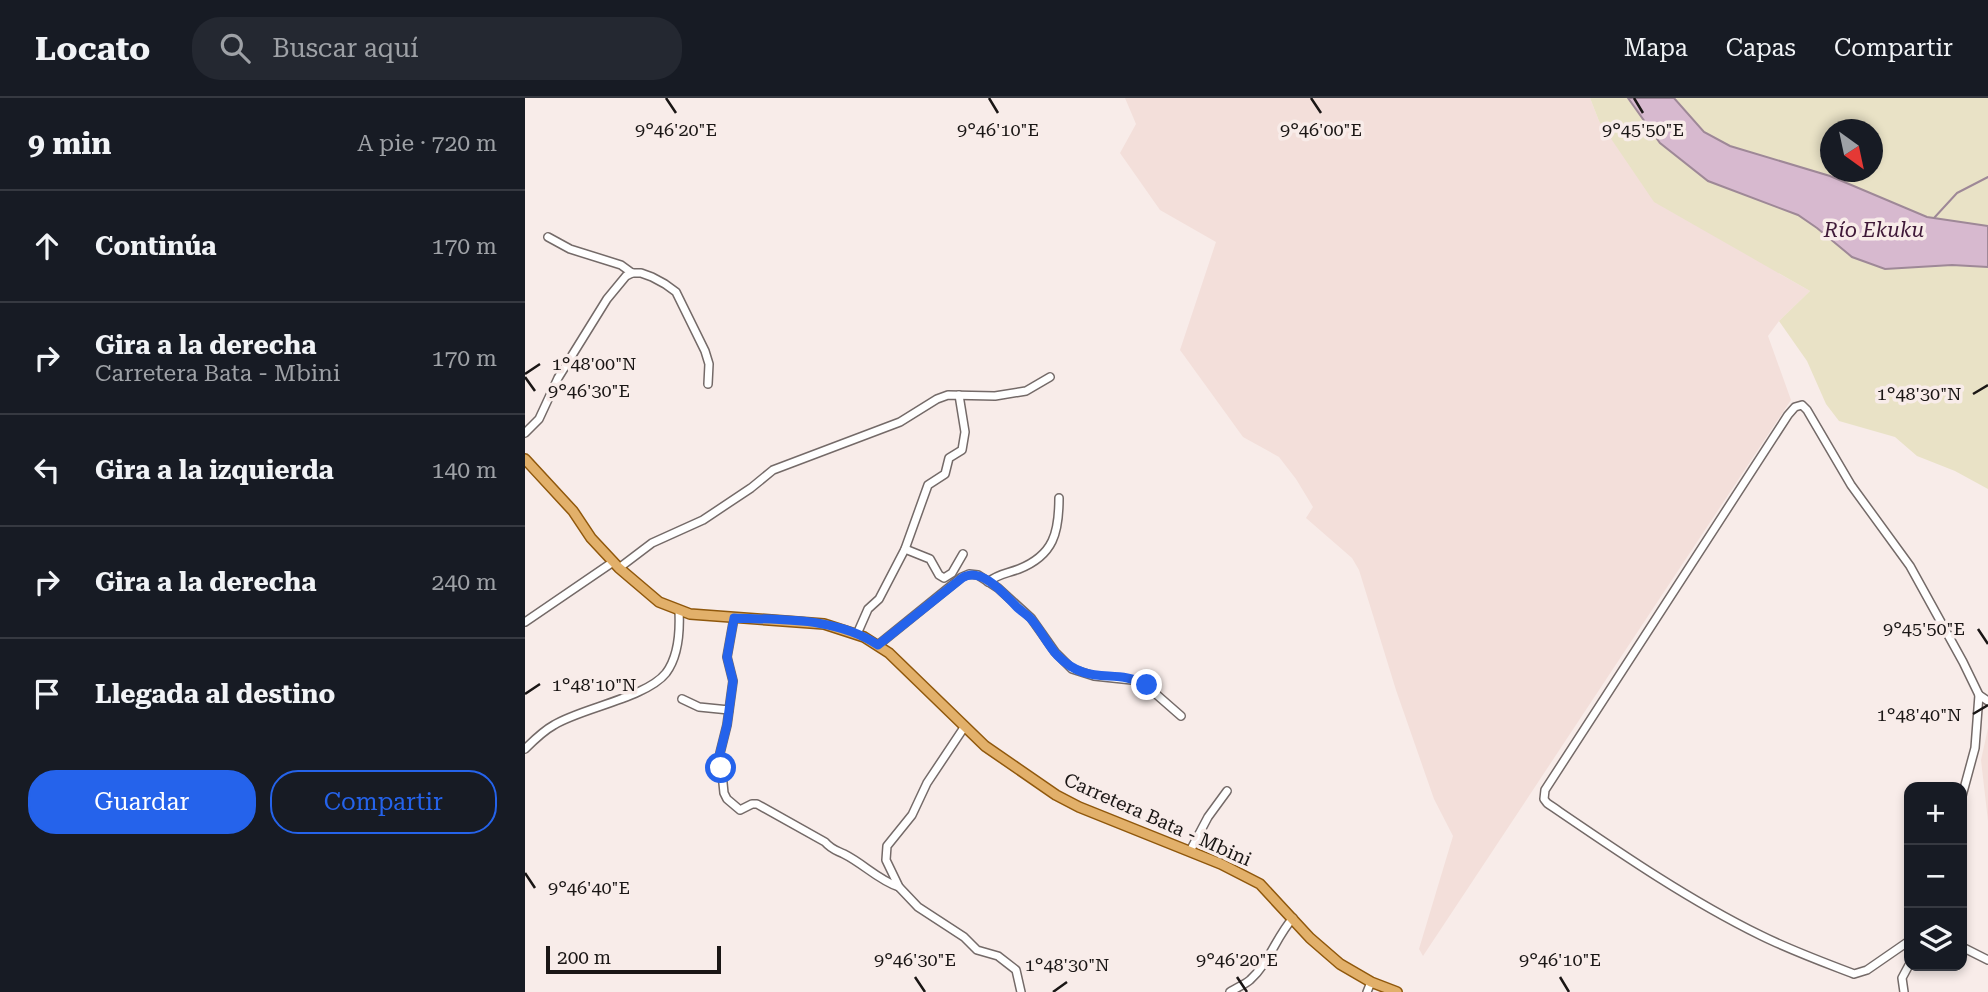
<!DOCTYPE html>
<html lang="es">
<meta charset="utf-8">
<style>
:root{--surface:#171b24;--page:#242831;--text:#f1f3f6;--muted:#9ea1a6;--line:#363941;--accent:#2563eb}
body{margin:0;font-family:"Roboto Serif",serif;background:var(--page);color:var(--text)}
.controls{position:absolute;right:21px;bottom:21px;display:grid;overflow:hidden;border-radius:14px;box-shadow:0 4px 10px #0003}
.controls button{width:63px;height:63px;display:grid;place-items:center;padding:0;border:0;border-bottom:2px solid var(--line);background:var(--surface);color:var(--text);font:35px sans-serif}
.compass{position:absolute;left:1295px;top:21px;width:63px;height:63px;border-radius:50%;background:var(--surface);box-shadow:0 4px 10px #0003;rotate:147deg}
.scale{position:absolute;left:21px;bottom:18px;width:175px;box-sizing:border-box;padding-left:7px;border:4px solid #1a1615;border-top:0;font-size:19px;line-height:24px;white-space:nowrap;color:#1a1615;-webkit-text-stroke:5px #f8ece9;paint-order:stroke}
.stop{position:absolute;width:21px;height:21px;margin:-16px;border:5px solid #2563eb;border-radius:50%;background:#fff}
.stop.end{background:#2563eb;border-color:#fff;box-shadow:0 2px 7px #0008}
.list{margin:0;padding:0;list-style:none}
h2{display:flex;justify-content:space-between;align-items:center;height:91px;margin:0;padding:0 28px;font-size:30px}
h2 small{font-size:23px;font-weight:400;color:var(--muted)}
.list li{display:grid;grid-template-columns:46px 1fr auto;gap:21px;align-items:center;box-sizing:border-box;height:112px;padding:0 28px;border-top:2px solid var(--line)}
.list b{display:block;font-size:26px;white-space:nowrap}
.list p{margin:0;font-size:23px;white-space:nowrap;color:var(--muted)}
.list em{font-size:23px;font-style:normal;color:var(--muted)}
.actions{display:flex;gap:14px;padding:21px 28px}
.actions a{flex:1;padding:16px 0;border:2px solid var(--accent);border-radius:28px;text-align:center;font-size:24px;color:var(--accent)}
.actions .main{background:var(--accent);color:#fff}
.icon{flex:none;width:38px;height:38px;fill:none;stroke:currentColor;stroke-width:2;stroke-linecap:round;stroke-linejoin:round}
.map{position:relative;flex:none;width:1463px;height:894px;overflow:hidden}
header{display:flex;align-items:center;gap:42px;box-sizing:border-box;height:98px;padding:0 35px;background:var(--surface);border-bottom:2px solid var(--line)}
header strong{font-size:33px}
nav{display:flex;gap:38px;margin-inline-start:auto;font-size:24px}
.search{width:490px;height:63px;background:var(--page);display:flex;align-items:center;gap:18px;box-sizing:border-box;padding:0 24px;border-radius:28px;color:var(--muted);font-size:26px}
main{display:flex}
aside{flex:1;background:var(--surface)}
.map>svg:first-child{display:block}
.built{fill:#f3dfda}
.green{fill:#e9e2c6;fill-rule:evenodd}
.water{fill:#d7b9cf;stroke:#9e8897;stroke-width:2}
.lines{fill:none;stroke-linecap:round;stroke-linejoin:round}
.stream{stroke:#9e8897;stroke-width:2}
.minor-casing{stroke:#746a68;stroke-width:10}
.major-casing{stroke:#90580c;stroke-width:12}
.minor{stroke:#fff;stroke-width:7}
.major{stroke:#e2b06a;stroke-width:9}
.route{stroke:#2563eb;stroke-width:9}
.ticks{fill:none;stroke:#1a1615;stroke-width:2.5}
.labels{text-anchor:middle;stroke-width:7;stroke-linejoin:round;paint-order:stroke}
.street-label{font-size:19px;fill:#1a1615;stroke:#f8ece9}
.water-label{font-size:21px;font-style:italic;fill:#3f1938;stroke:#f8ece9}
.ticks-label{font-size:18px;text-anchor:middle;fill:#1a1615;stroke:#f8ece9;stroke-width:7;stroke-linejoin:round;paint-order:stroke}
</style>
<header>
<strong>Locato</strong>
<div class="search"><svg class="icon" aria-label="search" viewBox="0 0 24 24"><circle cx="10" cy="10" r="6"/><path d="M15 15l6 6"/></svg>Buscar aquí</div>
<nav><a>Mapa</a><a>Capas</a><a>Compartir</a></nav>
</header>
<main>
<aside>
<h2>9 min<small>A pie · 720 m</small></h2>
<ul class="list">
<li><svg class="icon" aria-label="ahead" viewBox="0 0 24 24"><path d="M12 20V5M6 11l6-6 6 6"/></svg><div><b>Continúa</b></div><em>170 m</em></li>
<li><svg class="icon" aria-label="right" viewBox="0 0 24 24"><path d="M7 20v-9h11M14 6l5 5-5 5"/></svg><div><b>Gira a la derecha</b><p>Carretera Bata - Mbini</p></div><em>170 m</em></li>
<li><svg class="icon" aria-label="left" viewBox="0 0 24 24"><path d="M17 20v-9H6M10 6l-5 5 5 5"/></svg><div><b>Gira a la izquierda</b></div><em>140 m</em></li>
<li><svg class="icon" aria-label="right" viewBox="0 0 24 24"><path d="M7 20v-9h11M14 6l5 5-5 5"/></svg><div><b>Gira a la derecha</b></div><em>240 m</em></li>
<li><svg class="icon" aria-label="arrive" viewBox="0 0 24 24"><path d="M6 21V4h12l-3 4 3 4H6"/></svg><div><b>Llegada al destino</b></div></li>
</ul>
<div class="actions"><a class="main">Guardar</a><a>Compartir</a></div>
</aside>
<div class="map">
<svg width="1463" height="894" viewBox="0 0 1463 894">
<rect width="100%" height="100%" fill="#f8ece9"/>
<!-- built -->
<g class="built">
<polygon points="600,0 1065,0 1074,23 1255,176 1285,193 1254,223 1243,238 1266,302 898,858 894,851 928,738 909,701 871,592 834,472 827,460 781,420 788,409 771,381 754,359 718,339 655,252 691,144 635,112 595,55 611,26"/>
<polygon points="1463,630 1463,723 1456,662"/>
</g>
<!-- green -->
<g class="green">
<polygon points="1065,0 1102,0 1135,45 1183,83 1273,117 1292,130 1427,167 1463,169 1463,391 1430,373 1392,358 1370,339 1314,323 1301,306 1282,263 1254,223 1285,193 1129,104 1074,23"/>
<path d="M1149,0h314v128l-61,-9 -97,-41 -100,-30 -26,-14zM1306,32h42v42h-42z"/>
</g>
<!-- water -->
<polygon class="water" points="1103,0 1149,0 1179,34 1205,48 1305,78 1402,119 1463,128 1463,169 1427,167 1360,171 1327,159 1292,130 1273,117 1183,83 1135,45"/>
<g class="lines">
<!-- stream -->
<polyline class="stream" points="1409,120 1432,95 1463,79"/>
<!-- minor casing -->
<g class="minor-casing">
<g id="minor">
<polyline points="23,139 45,151 96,167 107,175 116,175 127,179 140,186 151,194 180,253 184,266 183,286"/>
<polyline points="0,335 14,321 33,280 82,201 101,178 107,175"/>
<polyline points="380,451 405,461 414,477 419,480 427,475 438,456"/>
<polyline points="94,470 127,445 178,422 226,390 248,372 375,324 412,301 423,297 470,298 501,293 525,279"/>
<path d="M463,484c12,-9 18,-8 31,-13 35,-14 40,-37 40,-71"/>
<path d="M209,520l-7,39 6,24 -6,44 -7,28 4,40 3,6 13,11 12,-6h5l68,38c7,8 11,8 19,12 20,10 34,26 55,33"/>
<polyline points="0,524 88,464"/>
<polyline points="332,536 343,511 354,501 380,451 403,387 420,376 424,360 437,352 440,334 434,297"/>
<polyline points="353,547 437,479 444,476 453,477 473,490 506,520 530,554 547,571 569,578 616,583 656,618"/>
<polyline points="157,601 174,609 204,612"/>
<polyline points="440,628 402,685 387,717 362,748 361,762 374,789 393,809 439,839 452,852 473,858 491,872 496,894"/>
<path d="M0,651c9,-9 18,-18 29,-24 27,-17 92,-27 112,-52 12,-16 14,-42 13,-62"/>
<polyline points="1437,698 1450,650 1454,597"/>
<polyline points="665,753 683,719 702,693"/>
<path d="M1384,843l-42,29 -13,4c-31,-12 -64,-24 -94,-39 -75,-37 -144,-85 -213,-132l-3,-4 1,-9 243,-375 7,-8 7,-2 5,5 44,75 59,81 53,96 16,33 9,6"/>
<polyline points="1437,849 1463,862"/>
<path d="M705,894c6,-4 14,-7 20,-12 19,-17 26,-43 43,-62"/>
<polyline points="842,894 846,884"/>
<polyline points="1379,894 1377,880 1384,867"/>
</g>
</g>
<!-- major casing -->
<g class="major-casing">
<polyline id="major" points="0,361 48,413 66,440 94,470 134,504 165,516 299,526 339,539 364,555 460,648 531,697 554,709 696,766 735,786 785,840 815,866 846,884 872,894"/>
</g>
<!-- minor -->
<use href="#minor" class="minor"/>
<!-- major -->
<use href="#major" class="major"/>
</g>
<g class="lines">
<!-- route -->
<path class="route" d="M196,670l-1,-15 7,-28 6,-44 -6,-24 7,-39c48,2 102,-1 144,27l84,-67c19,-12 41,15 53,27 5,6 12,9 16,14 10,11 16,25 26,36 32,33 57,12 90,30"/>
</g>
<!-- ticks -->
<path class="ticks" d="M141,0l10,15M464,0l9,15M786,0l10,15M1109,0l9,15M0,276l15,-10M0,279l10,14M1448,296l15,-9M1453,531l10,15M0,596l15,-10M1448,616l15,-9M0,775l10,15M390,879l10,15M712,879l10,15M1035,879l9,15M528,894l14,-10"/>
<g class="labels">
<!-- street labels -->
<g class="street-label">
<text transform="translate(633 721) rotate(24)" y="7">Carretera Bata - Mbini</text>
</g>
<!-- water labels -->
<g class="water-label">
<text x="1349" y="139">Río Ekuku</text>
</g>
</g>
<g class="ticks-label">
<text x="151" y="38">9°46'20"E</text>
<text x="473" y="38">9°46'10"E</text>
<text x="796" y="38">9°46'00"E</text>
<text x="1118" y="38">9°45'50"E</text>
<text x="69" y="272">1°48'00"N</text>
<text x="64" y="299">9°46'30"E</text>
<text x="1394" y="302">1°48'30"N</text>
<text x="1399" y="537">9°45'50"E</text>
<text x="69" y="593">1°48'10"N</text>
<text x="1394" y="623">1°48'40"N</text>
<text x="64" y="796">9°46'40"E</text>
<text x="390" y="868">9°46'30"E</text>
<text x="712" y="868">9°46'20"E</text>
<text x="1035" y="868">9°46'10"E</text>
<text x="542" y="873">1°48'30"N</text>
</g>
</svg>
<div class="controls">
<button>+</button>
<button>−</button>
<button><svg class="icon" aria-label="layers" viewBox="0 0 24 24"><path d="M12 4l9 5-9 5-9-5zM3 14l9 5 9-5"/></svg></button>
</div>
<svg class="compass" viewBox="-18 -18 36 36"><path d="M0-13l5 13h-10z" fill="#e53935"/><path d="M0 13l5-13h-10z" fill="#9ea1a6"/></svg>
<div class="scale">200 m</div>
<div class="stop" style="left:196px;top:670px"></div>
<div class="stop end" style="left:622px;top:587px"></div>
</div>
</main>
